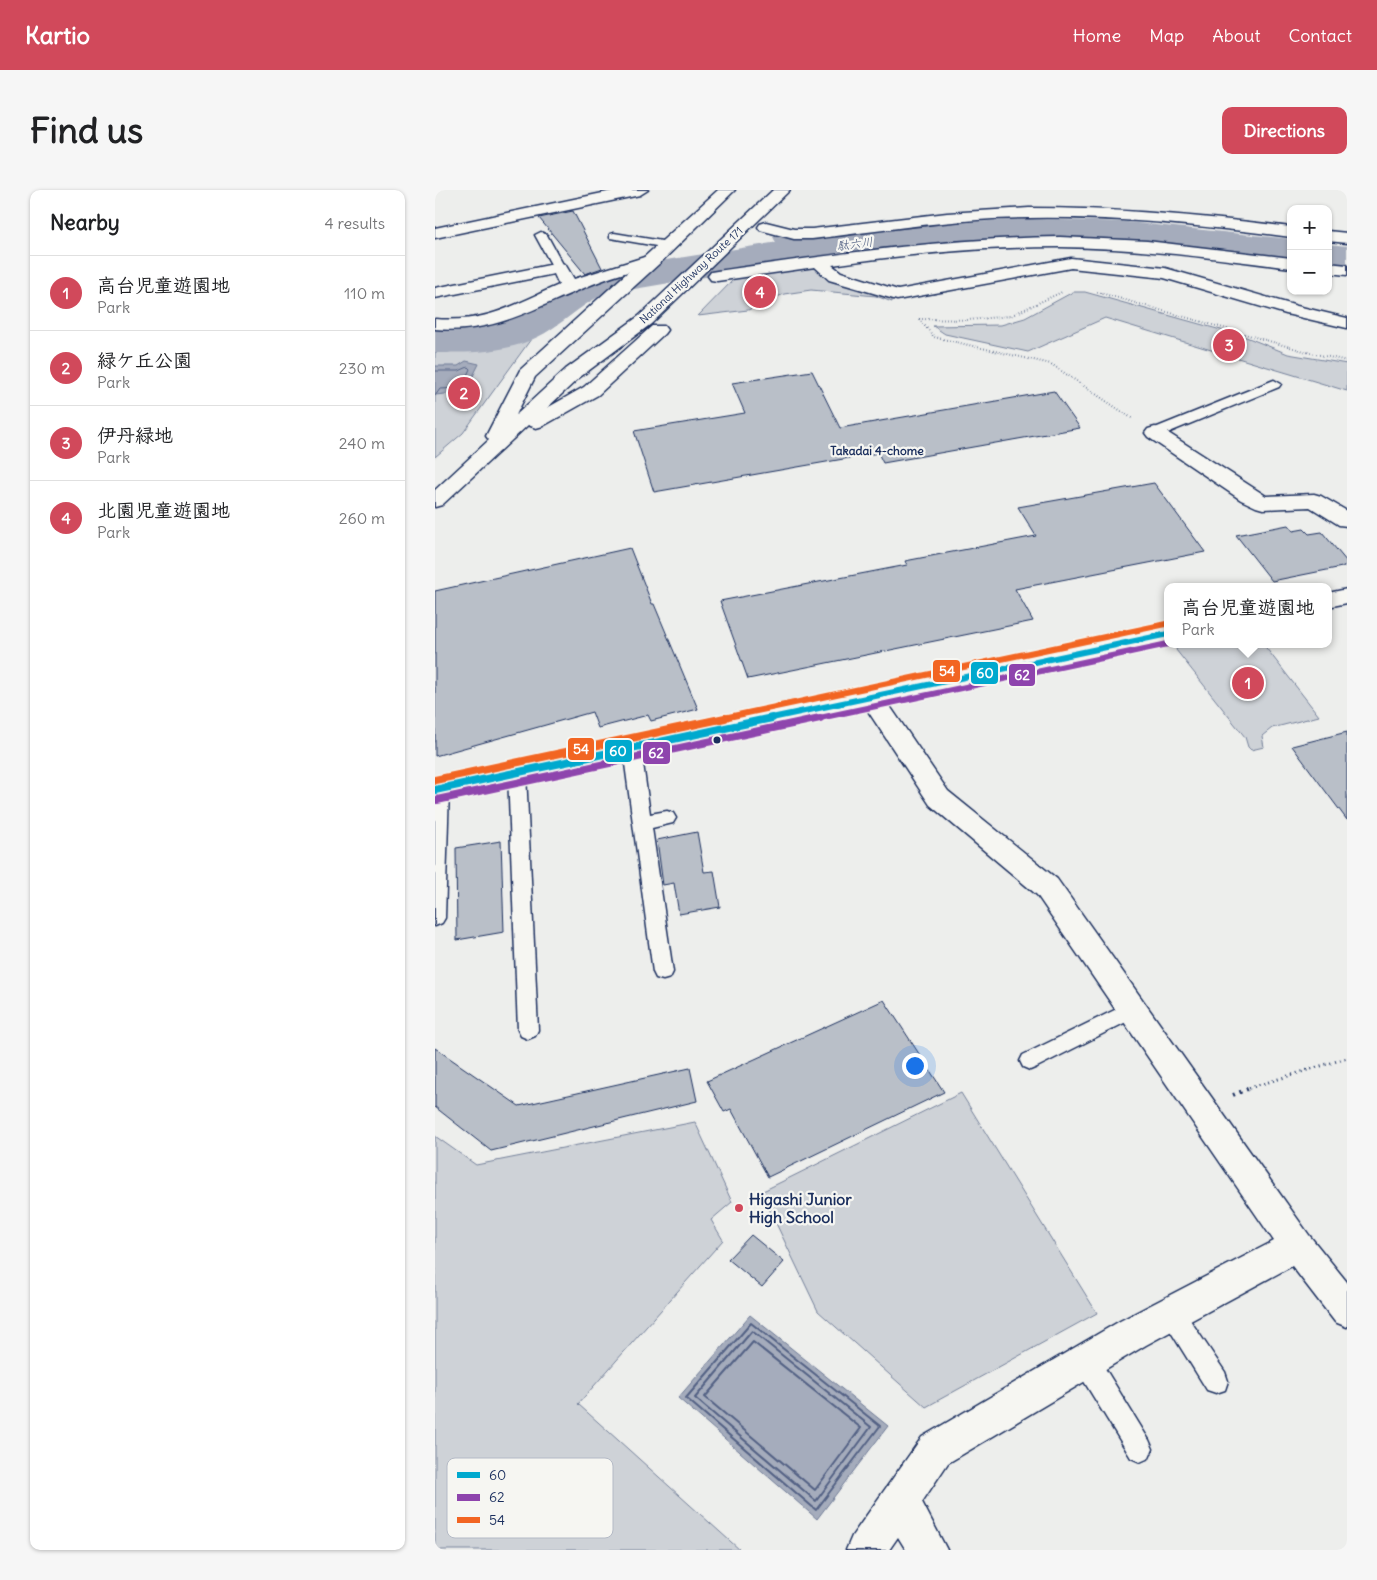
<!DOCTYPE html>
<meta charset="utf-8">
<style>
:root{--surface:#fff;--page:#f6f6f6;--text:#202124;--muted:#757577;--line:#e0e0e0;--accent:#d1495b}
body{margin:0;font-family:Delius,"Klee One",sans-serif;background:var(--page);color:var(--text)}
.controls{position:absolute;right:15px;top:15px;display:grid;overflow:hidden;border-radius:10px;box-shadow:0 1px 4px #0004}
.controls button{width:45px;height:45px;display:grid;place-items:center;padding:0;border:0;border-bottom:1px solid var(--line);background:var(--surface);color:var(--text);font:25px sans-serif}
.you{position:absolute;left:479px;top:875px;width:18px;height:18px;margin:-12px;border:4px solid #fff;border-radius:50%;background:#1a73e8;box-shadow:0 0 0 8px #1a73e833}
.badge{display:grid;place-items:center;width:32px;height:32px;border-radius:50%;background:var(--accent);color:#fff;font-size:16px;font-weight:700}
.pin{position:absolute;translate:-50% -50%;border:2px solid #fff;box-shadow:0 1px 5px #0006}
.popup{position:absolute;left:729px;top:393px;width:168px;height:65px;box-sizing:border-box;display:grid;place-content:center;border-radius:10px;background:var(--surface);filter:drop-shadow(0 1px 4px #0005);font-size:16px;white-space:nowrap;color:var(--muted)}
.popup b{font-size:19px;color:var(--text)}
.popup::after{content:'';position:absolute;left:50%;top:100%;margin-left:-10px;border:10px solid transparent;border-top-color:var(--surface)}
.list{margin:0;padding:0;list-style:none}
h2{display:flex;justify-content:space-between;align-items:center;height:65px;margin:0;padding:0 20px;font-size:21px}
h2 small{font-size:16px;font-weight:400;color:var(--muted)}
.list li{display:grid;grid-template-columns:32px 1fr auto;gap:15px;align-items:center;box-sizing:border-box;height:75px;padding:0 20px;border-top:1px solid var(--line)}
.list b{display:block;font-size:19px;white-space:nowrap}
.list p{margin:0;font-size:16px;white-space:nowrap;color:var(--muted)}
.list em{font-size:16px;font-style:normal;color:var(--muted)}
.map{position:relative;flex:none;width:912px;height:1360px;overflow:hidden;border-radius:10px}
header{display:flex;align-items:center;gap:30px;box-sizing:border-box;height:70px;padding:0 25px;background:var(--accent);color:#fff}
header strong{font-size:24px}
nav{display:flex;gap:28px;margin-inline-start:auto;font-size:18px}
.intro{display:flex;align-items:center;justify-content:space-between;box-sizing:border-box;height:120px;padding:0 30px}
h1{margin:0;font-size:35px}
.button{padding:12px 22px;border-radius:10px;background:var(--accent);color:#fff;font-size:18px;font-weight:700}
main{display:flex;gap:30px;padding:0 30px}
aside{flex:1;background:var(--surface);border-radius:10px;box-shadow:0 1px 4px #0004}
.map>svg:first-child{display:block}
.green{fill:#ced2d7;stroke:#74809a}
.water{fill:#a5acbc;stroke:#6e7a96}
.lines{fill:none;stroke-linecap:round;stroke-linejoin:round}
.shore-far1{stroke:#526184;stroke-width:1}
.shore{stroke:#526184;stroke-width:2}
.canal{fill:#a5acbc;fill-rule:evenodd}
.river{fill:#a5acbc;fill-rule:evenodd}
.building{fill:#b9bfc8;stroke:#1b2f5e}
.service-casing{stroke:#1b2f5e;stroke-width:3}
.minor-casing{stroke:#1b2f5e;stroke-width:3}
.tertiary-casing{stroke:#1b2f5e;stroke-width:3}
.trunk-casing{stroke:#1b2f5e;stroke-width:3}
.path-far2{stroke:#1b2f5e;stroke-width:2;stroke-dasharray:0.5 2.5;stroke-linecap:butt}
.path-far1{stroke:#1b2f5e;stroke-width:3;stroke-dasharray:1 4;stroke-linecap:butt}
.path{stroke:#1b2f5e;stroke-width:4;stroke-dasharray:2 5;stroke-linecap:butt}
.service{fill:#f6f6f2;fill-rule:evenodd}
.minor{fill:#f6f6f2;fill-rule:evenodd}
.tertiary{fill:#f6f6f2;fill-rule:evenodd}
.trunk{fill:#f6f6f2;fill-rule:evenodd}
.bus-1-far1-casing{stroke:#f6f6f2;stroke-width:9}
.bus-1-casing{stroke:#f6f6f2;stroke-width:11}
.bus-2-far1-casing{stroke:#f6f6f2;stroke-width:9}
.bus-2-casing{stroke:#f6f6f2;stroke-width:11}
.bus-3-far1-casing{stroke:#f6f6f2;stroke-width:9}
.bus-3-casing{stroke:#f6f6f2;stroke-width:11}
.bus-1-far1{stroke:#00a9ce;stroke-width:6}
.bus-1{stroke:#00a9ce;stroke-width:8}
.bus-2-far1{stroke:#8e44ad;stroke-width:6}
.bus-2{stroke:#8e44ad;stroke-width:8}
.bus-3-far1{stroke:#f26522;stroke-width:6}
.bus-3{stroke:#f26522;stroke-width:8}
.bus-dot{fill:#1b2f5e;stroke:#f6f6f2;stroke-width:2}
.poi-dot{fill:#d1495b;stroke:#f6f6f2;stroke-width:2}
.labels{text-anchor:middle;stroke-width:4.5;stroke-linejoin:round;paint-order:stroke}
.far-street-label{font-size:11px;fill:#1b2f5e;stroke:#f6f6f2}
.far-water-label{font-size:12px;font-style:italic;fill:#44547a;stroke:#f6f6f2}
.far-neighbourhood-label{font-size:12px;font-weight:bold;fill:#1b2f5e;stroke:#f6f6f2}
.near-poi-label{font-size:16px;font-weight:bold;fill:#1b2f5e;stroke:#f6f6f2;text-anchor:start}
.key{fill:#f6f6f2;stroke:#b4bac6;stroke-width:1}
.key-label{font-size:14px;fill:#1b2f5e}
.line-badge{stroke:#f6f6f2;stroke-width:2}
.badge-label{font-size:14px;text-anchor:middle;font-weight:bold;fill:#fff}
</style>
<header>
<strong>Kartio</strong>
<nav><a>Home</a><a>Map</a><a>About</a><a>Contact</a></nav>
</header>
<div class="intro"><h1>Find us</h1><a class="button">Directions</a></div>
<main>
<aside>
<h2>Nearby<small>4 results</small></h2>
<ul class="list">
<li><span class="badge">1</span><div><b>高台児童遊園地</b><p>Park</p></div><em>110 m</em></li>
<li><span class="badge">2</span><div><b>緑ケ丘公園</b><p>Park</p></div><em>230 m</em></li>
<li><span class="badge">3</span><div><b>伊丹緑地</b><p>Park</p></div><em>240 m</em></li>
<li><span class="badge">4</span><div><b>北園児童遊園地</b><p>Park</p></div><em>260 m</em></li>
</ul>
</aside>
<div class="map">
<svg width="912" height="1360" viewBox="0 0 912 1360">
<rect width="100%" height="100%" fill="#edeeec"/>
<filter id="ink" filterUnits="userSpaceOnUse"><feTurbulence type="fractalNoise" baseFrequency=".02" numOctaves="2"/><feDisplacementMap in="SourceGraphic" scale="10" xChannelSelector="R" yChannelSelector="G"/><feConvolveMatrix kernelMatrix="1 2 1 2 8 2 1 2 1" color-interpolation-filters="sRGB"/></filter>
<g filter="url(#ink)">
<!-- green -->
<g class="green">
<polygon points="374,78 387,79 457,105 457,112 441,106 376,100 349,104 313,120 263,126 300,88"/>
<polygon points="638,102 650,102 811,147 853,164 912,174 912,201 670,128 593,162 510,144 498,136 566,135 590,128"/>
<polygon points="96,149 28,243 0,267 0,162 13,162"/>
<polygon points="744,454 828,454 884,526 837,538 827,546 829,557 816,560 813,557 810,547 741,460"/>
<polygon points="526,903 662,1123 491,1217 383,1121 326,1002"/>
<polygon points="260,932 297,1012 276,1030 288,1050 143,1214 305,1360 0,1360 0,946 41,975"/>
</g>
<!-- water -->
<g class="water">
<polygon points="31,171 44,174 30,202 0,205 0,176 23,176"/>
<polygon points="315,1125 453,1236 382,1329 243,1208"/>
</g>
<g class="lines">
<!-- shore-far1 -->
<polyline class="shore-far1" points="0,181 24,181 33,177 35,179 26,198 5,199 0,206"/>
<!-- shore -->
<g class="shore">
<polygon points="316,1133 445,1236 381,1320 251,1208"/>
<polygon points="317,1141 436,1237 381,1311 260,1208"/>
<polygon points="318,1152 426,1238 380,1300 270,1207"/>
</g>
<!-- canal -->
<path class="canal" d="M350,40c12,3 24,18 31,28l-4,5c-17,4 -31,-11 -39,-26l4,-5z"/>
<!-- river -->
<g class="river">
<path d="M593,29l99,3 164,17v24c-76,-9 -153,-19 -229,-20 -154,-3 -306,25 -457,51 -20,8 -36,24 -55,36 -34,22 -75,24 -115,22v-26l58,-2 26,-12 50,-33 28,-8 238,-38 96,-9z"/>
<polygon points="893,54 912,56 912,80 893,78"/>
</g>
</g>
<!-- building -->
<g class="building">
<polygon points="138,21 167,78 150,84 104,28"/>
<polygon points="377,181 405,238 619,201 645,238 448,273 443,263 219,302 199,241 310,223 297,193"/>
<polygon points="719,293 770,362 580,399 598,431 313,489 285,411 472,375 470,371 601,346 583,317"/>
<polygon points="853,335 858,341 869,339 874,344 887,342 912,372 912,376 837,391 801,345"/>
<polygon points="195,358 217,414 219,414 263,519 216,531 213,525 163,538 157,522 0,566 0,401"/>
<polygon points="912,542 912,630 857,556"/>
<polygon points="262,642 269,682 279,681 285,717 244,724 239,693 228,695 222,650"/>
<polygon points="66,651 69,742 22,750 21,658"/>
<polygon points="449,810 509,902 333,987 296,919 289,922 272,891"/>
<polygon points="0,858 84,916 255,878 262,911 56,961 0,917"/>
<polygon points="316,1045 349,1072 327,1097 293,1069"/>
</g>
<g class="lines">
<!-- service casing -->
<g class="service-casing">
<g id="service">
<polygon points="106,42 112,45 130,78 128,80 124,82 118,78 100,45"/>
<polygon points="179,43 233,52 239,55 233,58 175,48 175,44"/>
<polygon points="839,190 846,194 844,197 725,246 715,246 713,243 715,240"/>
<polygon points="197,553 203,555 206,559 215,624 232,621 238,623 241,628 238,633 217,638 238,782 235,788 228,790 221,788 218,782 188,559 191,555"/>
<polygon points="82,577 88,579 91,583 103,840 100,846 93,849 86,846 83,840 73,583 76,579"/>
<polygon points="5,593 11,594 14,599 10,728 7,733 0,736 0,594"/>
<polygon points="698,811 705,813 708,819 705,825 602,877 595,880 588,877 585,871 588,865"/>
<polygon points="737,1111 745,1115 790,1182 793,1191 790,1200 781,1203 772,1200 729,1131 725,1123 729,1115"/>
<polygon points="651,1159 660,1162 714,1250 718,1259 714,1268 705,1272 696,1268 642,1180 639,1171 642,1162"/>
</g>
</g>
<!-- minor casing -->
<g class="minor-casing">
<g id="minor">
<polygon points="182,0 213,0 205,5 0,48 0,38"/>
<path d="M594,18c88,0 175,8 262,19v10c-99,-13 -199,-23 -298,-18 -61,3 -121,13 -181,20h-18l-34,-9 -2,-3 2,-3 6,-2 28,7h18l135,-16z"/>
<polygon points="893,41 912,43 912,53 893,51"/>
<path d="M625,47l87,4 144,17v10c-77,-10 -154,-20 -231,-21 -76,0 -152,7 -228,18l9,7 57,18 173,-32 94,10 132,38 50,12v10l-61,-14 -122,-36 -93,-10 -174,32 -68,-20 -14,-13 -98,14 -6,-1 -3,-4 3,-4 6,-1c114,-16 228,-33 343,-34z"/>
<path d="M219,64l6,1 3,4 -3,4c-26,7 -52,14 -76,25 -52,21 -91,46 -149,41v-10c52,4 78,-14 124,-34l-5,-11 -119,24v-10l124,-25 6,1 9,15z"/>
<polygon points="893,73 912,75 912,85 893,83"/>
<polygon points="720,237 727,239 831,306 879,304 886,306 912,321 912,336 904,335 875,317 828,319 821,317 806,310 713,247 710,243 713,239"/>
<polygon points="437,501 446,503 513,601 622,689 874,1045 912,1092 912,1137 900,1132 857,1076 711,1155 513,1273 487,1312 512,1360 471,1360 463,1347 454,1360 411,1360 417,1346 487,1247 685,1131 839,1051 602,705 495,615 425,509 428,503"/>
</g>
</g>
<!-- tertiary casing -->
<g class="tertiary-casing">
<g id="tertiary">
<polygon points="912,399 912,413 893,417 893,403"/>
<polygon points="733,436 733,452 0,610 0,590"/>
</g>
</g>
<!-- trunk casing -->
<g class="trunk-casing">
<polygon id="trunk" points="283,0 300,0 225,73 100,187 81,225 131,179 204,126 338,0 355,0 216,134 145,187 112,218 149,197 217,136 229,136 232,140 229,144 163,205 108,236 101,238 93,235 7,315 0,317 0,300 54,250 51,246 85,180"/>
</g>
<!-- path-far2 -->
<g class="path-far2">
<polyline points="662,102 876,163 912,171"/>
<polyline points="484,129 533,130 575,126 627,102"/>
<polyline points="484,129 499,147 616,174 698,229"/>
</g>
<!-- path-far1 -->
<polyline class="path-far1" points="814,898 912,868"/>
<!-- path -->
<polyline class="path" points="798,905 817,897"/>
<!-- service -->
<use href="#service" class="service"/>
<!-- minor -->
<use href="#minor" class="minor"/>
<!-- tertiary -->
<use href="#tertiary" class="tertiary"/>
<!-- trunk -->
<use href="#trunk" class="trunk"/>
<!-- bus-1-far1 casing -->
<g class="bus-1-far1-casing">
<polyline id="bus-1-far1" points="332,529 733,444"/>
</g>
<!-- bus-1 casing -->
<g class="bus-1-casing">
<polyline id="bus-1" points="0,600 337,528"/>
</g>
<!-- bus-2-far1 casing -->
<g class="bus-2-far1-casing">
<polyline id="bus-2-far1" points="380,529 733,454"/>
</g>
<!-- bus-2 casing -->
<g class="bus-2-casing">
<polyline id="bus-2" points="2,610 385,528"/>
</g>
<!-- bus-3-far1 casing -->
<g class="bus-3-far1-casing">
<polyline id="bus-3-far1" points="284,529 731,434"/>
</g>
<!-- bus-3 casing -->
<g class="bus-3-casing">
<polyline id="bus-3" points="0,590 290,528"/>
</g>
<!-- bus-1-far1 -->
<use href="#bus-1-far1" class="bus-1-far1"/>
<!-- bus-1 -->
<use href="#bus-1" class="bus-1"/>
<!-- bus-2-far1 -->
<use href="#bus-2-far1" class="bus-2-far1"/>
<!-- bus-2 -->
<use href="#bus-2" class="bus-2"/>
<!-- bus-3-far1 -->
<use href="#bus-3-far1" class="bus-3-far1"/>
<!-- bus-3 -->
<use href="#bus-3" class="bus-3"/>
</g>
</g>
<!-- markers -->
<circle class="bus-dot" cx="282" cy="550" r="4.5"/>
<circle class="poi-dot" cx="304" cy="1018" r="5"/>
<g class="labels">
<!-- far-street labels -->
<g class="far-street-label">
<text transform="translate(256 85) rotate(-43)" y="4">National Highway Route 171</text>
</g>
<!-- far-water labels -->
<g class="far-water-label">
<text transform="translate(420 54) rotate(-7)" y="4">駄六川</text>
</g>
<!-- far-neighbourhood labels -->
<g class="far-neighbourhood-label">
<text x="442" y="265">Takadai 4-chome</text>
</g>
<!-- near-poi labels -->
<g class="near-poi-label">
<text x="314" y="1015">Higashi Junior<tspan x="314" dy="18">High School</tspan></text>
</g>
</g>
<!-- legend -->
<rect x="12" y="1268" width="166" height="80" rx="8" class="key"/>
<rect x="22" y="1282" width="23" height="6" fill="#00a9ce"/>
<rect x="22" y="1304" width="23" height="7" fill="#8e44ad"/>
<rect x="22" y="1327" width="23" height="6" fill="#f26522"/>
<g class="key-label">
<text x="54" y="1290">60</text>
<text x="54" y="1312">62</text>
<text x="54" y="1335">54</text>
</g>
<g class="line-badge">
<rect x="497" y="469" width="29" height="24" rx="5" fill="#f26522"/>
<rect x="535" y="471" width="29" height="24" rx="5" fill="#00a9ce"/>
<rect x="573" y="473" width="28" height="24" rx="5" fill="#8e44ad"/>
<rect x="132" y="547" width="28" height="24" rx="5" fill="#f26522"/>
<rect x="169" y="549" width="29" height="24" rx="5" fill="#00a9ce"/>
<rect x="207" y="551" width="29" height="24" rx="5" fill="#8e44ad"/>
</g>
<g class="badge-label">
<text x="512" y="486">54</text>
<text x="550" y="488">60</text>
<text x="587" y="490">62</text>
<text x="146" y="564">54</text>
<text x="183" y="566">60</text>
<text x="221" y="568">62</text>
</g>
</svg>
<div class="controls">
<button>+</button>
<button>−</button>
</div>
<div class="you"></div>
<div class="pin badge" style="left:813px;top:493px">1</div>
<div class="popup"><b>高台児童遊園地</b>Park</div>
<div class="pin badge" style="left:29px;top:203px">2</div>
<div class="pin badge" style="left:794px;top:155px">3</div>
<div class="pin badge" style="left:325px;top:102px">4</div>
</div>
</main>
